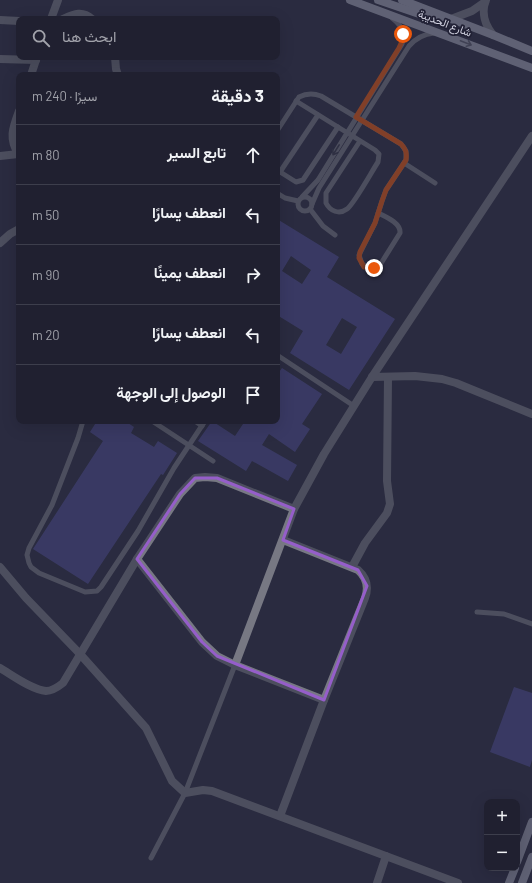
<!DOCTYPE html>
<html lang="ar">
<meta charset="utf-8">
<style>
:root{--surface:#202030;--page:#282838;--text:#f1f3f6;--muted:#a2a3ab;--line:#3d3e4c}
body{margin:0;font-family:Barlow,Vazirmatn,sans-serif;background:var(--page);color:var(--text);direction:rtl}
.controls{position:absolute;right:12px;bottom:12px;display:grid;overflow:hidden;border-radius:8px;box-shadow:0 4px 16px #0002}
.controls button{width:36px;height:36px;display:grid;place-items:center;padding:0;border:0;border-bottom:1px solid var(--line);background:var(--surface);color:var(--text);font:20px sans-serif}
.stop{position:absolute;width:12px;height:12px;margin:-9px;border:3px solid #ea580c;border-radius:50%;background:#fff}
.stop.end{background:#ea580c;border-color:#fff;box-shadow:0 1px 4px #0008}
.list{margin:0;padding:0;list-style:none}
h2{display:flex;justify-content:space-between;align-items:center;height:52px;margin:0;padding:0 16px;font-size:17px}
h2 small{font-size:13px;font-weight:400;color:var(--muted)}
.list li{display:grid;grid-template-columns:26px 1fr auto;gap:12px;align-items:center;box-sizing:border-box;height:60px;padding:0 16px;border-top:1px solid var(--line)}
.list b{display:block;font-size:15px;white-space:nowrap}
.list em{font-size:13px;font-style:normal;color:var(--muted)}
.icon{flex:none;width:22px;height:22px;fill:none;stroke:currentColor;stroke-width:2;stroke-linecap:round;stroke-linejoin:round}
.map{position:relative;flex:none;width:532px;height:883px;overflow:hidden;direction:ltr}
.search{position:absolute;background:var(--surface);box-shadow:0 4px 16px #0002;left:16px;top:16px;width:264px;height:44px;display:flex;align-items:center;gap:10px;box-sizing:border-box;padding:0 14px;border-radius:8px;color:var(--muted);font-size:15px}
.panel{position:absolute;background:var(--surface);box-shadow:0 4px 16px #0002;left:16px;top:72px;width:264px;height:352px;border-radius:8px;direction:rtl}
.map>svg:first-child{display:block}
.building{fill:#4d4b8f;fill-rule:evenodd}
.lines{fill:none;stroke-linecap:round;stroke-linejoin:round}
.lane{stroke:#777883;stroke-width:5}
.street{stroke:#777883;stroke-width:8}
.secondary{stroke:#a1a3b4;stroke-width:8}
.oneway{stroke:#5b5c6e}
.oneway2{stroke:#363748}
.route{stroke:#ea580c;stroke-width:5}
.marked{fill:none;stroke:#955ec9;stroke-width:3;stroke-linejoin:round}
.labels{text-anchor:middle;stroke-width:3.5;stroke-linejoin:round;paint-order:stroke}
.street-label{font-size:11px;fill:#d1d2e0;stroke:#212135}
</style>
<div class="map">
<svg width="532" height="883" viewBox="0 0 532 883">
<rect width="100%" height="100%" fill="#2a2b40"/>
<!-- building -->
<g class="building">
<path d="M277,219l62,38 -12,20 68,42 -46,71 -59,-37 13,-22 -26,-16zM291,256l20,14 -9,14 -20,-13zM342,318l15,9 -16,27 -15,-9z"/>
<polygon points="282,368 322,394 302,424 310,429 295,452 269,434 262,445 297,465 288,481 252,461 246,471 198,441 212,421 235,436 245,421 277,421 277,375"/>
<polygon points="97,421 129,421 128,423 134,427 131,433 154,447 158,441 177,453 163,475 161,474 88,584 33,549 103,441 90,432"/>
<polygon points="514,687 532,693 532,760 530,767 490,752"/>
</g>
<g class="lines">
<!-- lane -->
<g class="lane">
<path d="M296,101l79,49 4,4 -1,8c-6,9 -24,42 -31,47 -8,6 -17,2 -21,-6v-10l34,-52"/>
<path d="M277,131l22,-34c8,-4 14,-4 22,-1l80,48 5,7v9l-20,30 -4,11 -7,22 -16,32 3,9 9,5 9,-4 20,-32c1,-10 -14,-16 -22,-20"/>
<polyline points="404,163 435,183"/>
<polyline points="277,170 296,182 303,180 338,127"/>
<polyline points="280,172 318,115"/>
<polyline points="277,193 285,198 298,201"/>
<circle cx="305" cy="204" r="7"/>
<path d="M302,197l16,-17 84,-136c4,-12 -1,-19 -10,-26"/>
<path d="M312,204l7,-16 90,-142c7,-8 15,-12 25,-13"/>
<polyline points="310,209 323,226 335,235"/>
<polyline points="277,355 354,406"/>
<polyline points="83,421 78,438 52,505 29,548 27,555 29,563 31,567 39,573 85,592 97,591 101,587 138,531 174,468 205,421"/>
<polyline points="152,421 213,461"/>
<polyline points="195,421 202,426"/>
<polyline points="477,612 504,614 532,624"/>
<polyline points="151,858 185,793 235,665"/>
</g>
<!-- street -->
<g class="street">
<path d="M486,0c-5,12 -1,25 7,35"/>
<polyline points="51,19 58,0"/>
<path d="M63,19c11,-5 19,-9 29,0"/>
<polyline points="451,19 472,11 485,2"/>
<polyline points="0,20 19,21"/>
<polyline points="115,57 116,69 118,75"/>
<polyline points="0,59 36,60"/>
<polyline points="31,75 37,57"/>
<path d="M19,111c-6,16 -11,28 0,44"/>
<polyline points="0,156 18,154"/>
<polyline points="0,243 10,234 19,229"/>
<polyline points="372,377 415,376 442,379 456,383 532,414"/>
<polyline points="137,559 202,642 217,656 235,665 324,700"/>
<polyline points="0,567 26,598 80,654 146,728 172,781 185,793 203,790 212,791 458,883"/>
<polyline points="352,567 365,543 387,513 390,504 387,481 388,377"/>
<polyline points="235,665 294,509 324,454 372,377 532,136"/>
<path d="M0,668c12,7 32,22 46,23 6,0 12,-4 17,-8l74,-124 43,-65 15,-16 10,-1 12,1 77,31"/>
<path d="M280,816l44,-116 41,-102c4,-11 2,-20 -7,-28l-75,-30"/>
<polyline points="377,883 386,856"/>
</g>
<!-- secondary -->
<g class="secondary">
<polyline points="350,0 532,68"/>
<polyline points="378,0 425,16 444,19"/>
<polyline points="402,0 493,35 532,51"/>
<polyline points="517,862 532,822"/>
<polyline points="509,883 515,868"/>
<polyline points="522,883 532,857"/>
</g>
</g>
<!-- one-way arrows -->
<defs><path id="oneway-shaft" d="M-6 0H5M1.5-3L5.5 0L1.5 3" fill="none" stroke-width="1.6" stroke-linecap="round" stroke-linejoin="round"/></defs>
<use class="oneway" href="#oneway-shaft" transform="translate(466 43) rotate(21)"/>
<use class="oneway2" href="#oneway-shaft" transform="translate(336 150) rotate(122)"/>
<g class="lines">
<!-- route -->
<path class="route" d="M374,268l-10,-1 -5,-9 1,-6 15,-29 7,-22 4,-11 20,-30c1,-7 0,-11 -5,-16l-45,-27 43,-69 4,-9v-5"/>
</g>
<!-- marked area -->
<path d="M0 0H532V883H0ZM195,478h22l77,31 -11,31 75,30 9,16 -43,114 -107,-44 -15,-14 -65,-83 43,-65z" fill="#2a2b40" fill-opacity=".55" fill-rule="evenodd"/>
<path class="marked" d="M195,478h22l77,31 -11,31 75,30 9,16 -43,114 -107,-44 -15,-14 -65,-83 43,-65z"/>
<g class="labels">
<!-- street labels -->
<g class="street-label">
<text transform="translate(445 23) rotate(21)" y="4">شارع الحديبة</text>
</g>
</g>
</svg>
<div class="controls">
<button>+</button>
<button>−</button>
</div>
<div class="stop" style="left:403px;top:34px"></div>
<div class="stop end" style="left:374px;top:268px"></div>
<div class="search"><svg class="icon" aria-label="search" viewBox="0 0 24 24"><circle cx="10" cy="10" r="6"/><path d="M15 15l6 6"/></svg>ابحث هنا</div>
<section class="panel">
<h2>3 دقيقة<small>سيرًا · 240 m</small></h2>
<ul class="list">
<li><svg class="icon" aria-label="ahead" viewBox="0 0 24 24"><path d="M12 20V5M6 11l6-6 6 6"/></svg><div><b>تابع السير</b></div><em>80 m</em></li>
<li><svg class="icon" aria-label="left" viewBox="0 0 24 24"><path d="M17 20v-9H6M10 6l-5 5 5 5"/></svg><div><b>انعطف يسارًا</b></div><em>50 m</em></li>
<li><svg class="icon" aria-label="right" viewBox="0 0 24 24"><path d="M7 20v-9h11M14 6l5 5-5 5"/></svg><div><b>انعطف يمينًا</b></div><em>90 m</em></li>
<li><svg class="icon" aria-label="left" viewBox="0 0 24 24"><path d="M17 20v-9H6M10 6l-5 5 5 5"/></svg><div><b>انعطف يسارًا</b></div><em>20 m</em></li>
<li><svg class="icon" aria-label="arrive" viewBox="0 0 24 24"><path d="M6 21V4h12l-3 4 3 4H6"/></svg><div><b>الوصول إلى الوجهة</b></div></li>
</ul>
</section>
</div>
